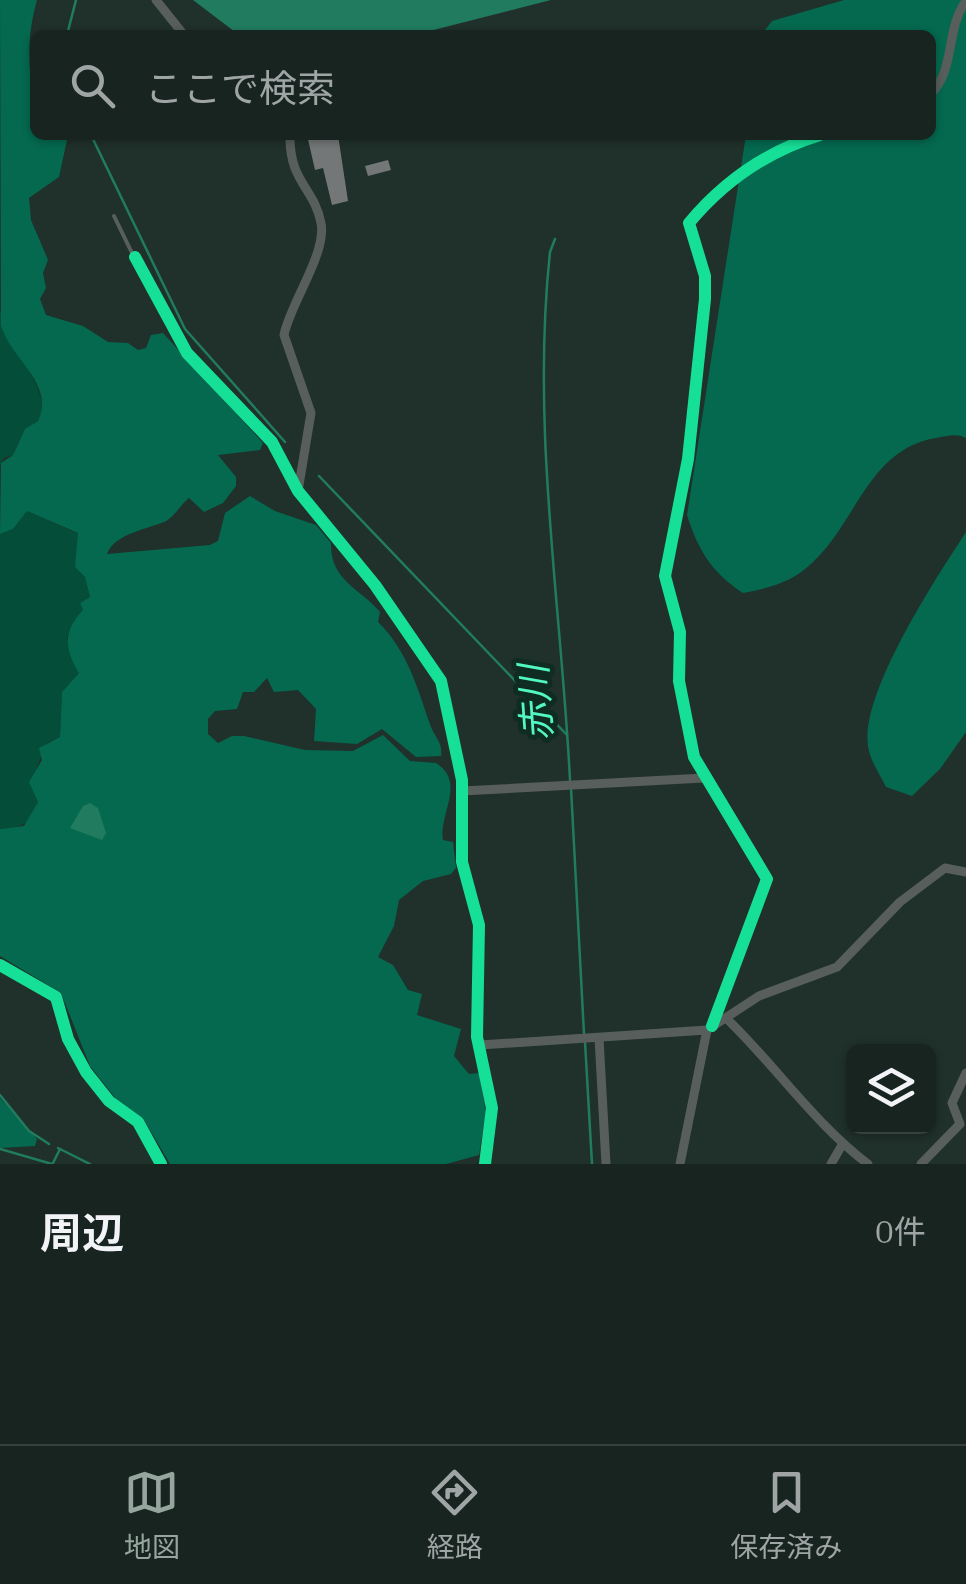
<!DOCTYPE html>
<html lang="ja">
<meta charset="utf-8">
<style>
:root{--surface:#182420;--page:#212c29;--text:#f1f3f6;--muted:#9fa4a5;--line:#36413e;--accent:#96a69f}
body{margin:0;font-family:"IBM Plex Serif","Noto Sans JP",serif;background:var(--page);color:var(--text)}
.controls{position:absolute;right:30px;bottom:30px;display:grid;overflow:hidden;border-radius:15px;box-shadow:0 2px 8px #0004}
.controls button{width:90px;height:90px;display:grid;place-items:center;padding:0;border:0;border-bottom:2px solid var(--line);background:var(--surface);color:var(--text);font:50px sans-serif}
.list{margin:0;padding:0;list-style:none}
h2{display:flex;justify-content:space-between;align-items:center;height:130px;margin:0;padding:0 40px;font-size:42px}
h2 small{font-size:32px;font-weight:400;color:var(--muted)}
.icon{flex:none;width:55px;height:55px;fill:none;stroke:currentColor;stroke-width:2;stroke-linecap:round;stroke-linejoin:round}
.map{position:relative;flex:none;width:966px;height:1164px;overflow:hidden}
.search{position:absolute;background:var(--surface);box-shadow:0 2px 8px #0004;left:30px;right:30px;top:30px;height:110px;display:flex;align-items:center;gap:25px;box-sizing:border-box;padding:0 35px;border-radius:15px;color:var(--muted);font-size:38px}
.sheet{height:280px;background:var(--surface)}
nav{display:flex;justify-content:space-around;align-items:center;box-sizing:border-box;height:140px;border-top:2px solid var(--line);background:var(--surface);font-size:28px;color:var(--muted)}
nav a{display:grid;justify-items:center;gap:5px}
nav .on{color:var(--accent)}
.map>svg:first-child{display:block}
.green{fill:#044d39}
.forest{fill:#04694f}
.water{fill:#217c5f}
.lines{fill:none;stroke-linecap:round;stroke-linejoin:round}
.stream{stroke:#217c5f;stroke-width:2.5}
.building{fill:#747778}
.lane{stroke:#575e5b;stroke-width:4}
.street{stroke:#575e5b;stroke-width:9}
.fast{stroke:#16e098;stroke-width:12}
.labels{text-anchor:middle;stroke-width:10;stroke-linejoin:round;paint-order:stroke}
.water-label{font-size:38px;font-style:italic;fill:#52f7c2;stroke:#0f2c22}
</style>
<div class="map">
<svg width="966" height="1164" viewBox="0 0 966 1164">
<rect width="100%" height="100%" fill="#20302a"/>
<!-- green -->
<g class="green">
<path d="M0,309c4,30 54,85 40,109 -4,6 -13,9 -17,16 -4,6 -7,15 -10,21l-9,3 -4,7z"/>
<path d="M27,511l52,23 -4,33 10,10 5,20 -10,6 4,6 -17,28 12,36 -17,19 -2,45 -15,7c-5,23 -19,34 -7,58 -11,25 -13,24 -38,27v-295l13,-5z"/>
</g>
<!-- forest -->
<g class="forest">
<path d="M0,0h37c-16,58 -2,81 -2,135h30l2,5 -8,37 -30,21 2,22 17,40 -5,13 3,15 -6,11 6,16 37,11 25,16 20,1 10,7 8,-2 5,-13 12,-2 100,110 -3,7 -42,5 18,22v9l-13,17 -19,9 -15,-14c-9,7 -15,20 -25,24 -17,7 -50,12 -57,32l103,-9 8,-4 7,-28 25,-17 25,15 41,14 15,18c-1,38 29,45 49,69l-2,10c30,29 40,68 53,105 5,12 12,16 10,29l-25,1 -34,-28 -25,15 -43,-3 2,-32 -18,-19 -24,2 -7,-14 -13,14h-11l-6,17 -22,2 -7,8v15l10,9 14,-7h12l61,14 48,1 30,-16 27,26 26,2c31,19 2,52 7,77l10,2 3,26 -5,6 -28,7 -24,19 -5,26 -16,31 15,8 15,25 14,4 -5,21 44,14 -7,27 15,18 10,-1 7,39 -7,43 -33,9h-276l-26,-44 -24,-16 -30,-38 -29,-73 -61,-37v-127l24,-3 14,-24 -9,-20 13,-22 -3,-12 21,-11 2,-45 17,-19c-14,-23 -17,-41 4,-63l-3,-7 10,-6 -5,-20 -10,-10 3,-34 -51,-22 -14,18 -13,5 1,-71 12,-8 12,-26 13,-8c18,-37 -28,-62 -37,-96z"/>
<path d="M844,0h122v438c-10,-5 -19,-2 -30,0 -67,11 -79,83 -123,124 -20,20 -43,26 -70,31 -31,-20 -45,-43 -56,-78l59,-380h185v-100h-170l11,-14z"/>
<path d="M966,532v200l-26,37 -28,27 -26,-9c-6,-12 -14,-24 -17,-36 -14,-51 69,-176 97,-219z"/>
<polygon points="0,1098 37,1139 35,1146 0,1148"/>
</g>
<!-- water -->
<g class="water">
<polygon points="193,0 551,0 414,35 239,35"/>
<polygon points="90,803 98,808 106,833 102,840 70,828 83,806"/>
</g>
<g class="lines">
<!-- stream -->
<g class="stream">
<polyline points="67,35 76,0"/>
<polyline points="91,135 185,329 285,442"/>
<path d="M555,239l-5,13c-19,177 11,351 20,528"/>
<polyline points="319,476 567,735"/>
<polyline points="571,788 584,1034"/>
<polyline points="585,1042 592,1164"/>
<polyline points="0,1095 29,1131 49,1144"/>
<polyline points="58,1148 90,1164"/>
<polyline points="0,1149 52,1164"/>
<polyline points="53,1163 60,1149"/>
</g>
</g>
<!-- building -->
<g class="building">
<polygon points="307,135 338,135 348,201 332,205 323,168 315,170"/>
<polygon points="388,160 391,170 368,176 365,166"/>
</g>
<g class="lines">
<!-- lane -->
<polyline class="lane" points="114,216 132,253"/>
<!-- street -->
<g class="street">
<polyline points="156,0 184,35"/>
<path d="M931,94c25,-26 14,-64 35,-93"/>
<path d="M290,135c-1,47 24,52 31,88 6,30 -31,81 -37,112l27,78 -13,78"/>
<polyline points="462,791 704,778"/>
<path d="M726,1018c49,47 88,105 142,146"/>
<polyline points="599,1038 606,1164"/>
<polyline points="480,1045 707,1030 759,996 837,967 900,902 945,868 966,872"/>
<polyline points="680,1164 707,1030"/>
<polyline points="831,1164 842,1145"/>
<polyline points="921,1164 960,1124 952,1103 966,1073"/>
</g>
<!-- fast -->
<g class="fast">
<polyline points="135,257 187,353 272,442 298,491 375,585 441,681 462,780 462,862 479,925 477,1037 492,1108 485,1164"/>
<polyline points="0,965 56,997 68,1039 86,1072 109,1101 138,1122 161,1164"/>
<path d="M712,1026l55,-147 -73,-122 -15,-76 1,-49 -15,-56 23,-117 17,-160v-23l-16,-53c36,-43 78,-72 131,-88"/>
</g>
</g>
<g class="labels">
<!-- water labels -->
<g class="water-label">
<text transform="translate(536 703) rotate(-94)" y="13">赤川</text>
</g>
</g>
</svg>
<div class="controls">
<button><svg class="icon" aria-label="layers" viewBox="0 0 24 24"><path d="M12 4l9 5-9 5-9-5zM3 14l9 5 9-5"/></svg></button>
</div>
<div class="search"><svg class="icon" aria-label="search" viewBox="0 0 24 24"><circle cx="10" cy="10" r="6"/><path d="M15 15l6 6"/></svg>ここで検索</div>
</div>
<section class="sheet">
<h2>周辺<small>0件</small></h2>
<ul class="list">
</ul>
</section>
<nav>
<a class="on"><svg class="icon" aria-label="map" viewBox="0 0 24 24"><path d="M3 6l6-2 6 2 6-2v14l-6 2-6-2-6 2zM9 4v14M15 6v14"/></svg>地図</a>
<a><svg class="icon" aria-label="directions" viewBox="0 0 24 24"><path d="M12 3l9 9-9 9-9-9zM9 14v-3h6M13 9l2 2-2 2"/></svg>経路</a>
<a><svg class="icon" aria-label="saved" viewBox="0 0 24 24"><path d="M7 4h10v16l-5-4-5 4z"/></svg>保存済み</a>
</nav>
